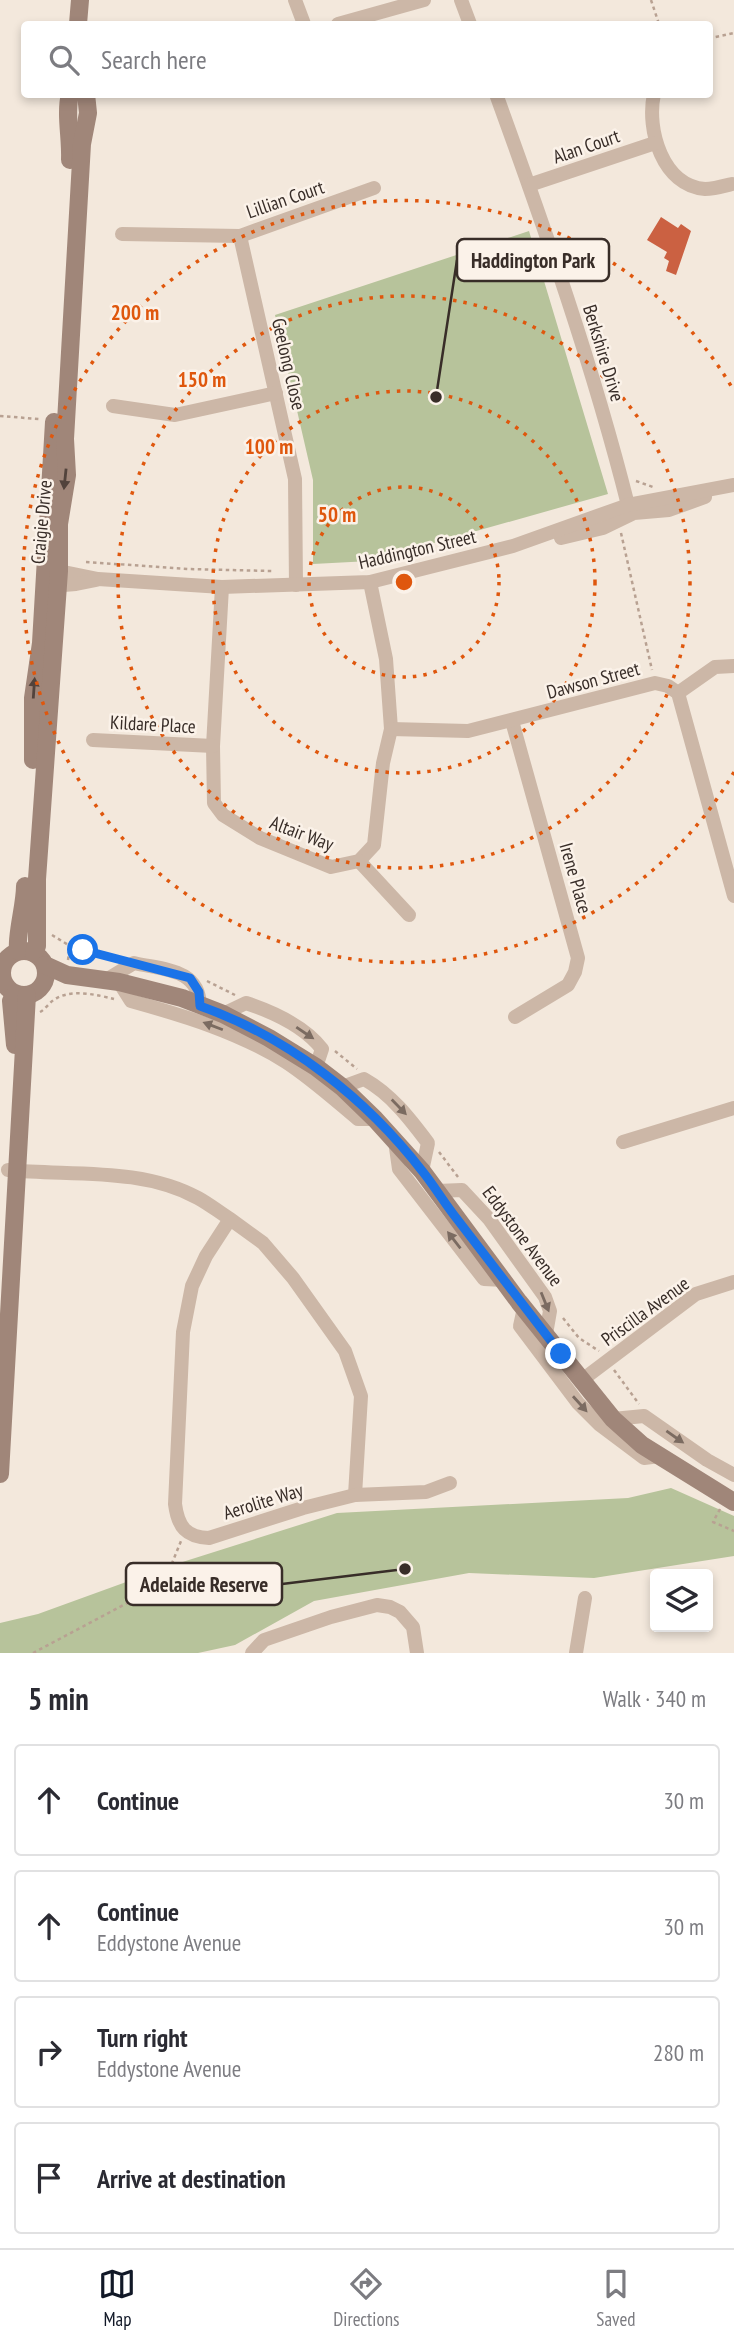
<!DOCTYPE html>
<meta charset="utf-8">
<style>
:root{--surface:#fff;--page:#f2f2f3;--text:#2b2b33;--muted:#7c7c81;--line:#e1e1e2;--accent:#111827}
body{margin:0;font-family:"PT Sans Narrow",sans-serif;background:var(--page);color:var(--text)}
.controls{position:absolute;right:21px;bottom:21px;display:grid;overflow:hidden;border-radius:7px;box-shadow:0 4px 10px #0003}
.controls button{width:63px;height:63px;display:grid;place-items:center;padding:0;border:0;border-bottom:2px solid var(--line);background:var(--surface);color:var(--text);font:35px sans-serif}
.stop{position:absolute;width:21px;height:21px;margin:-16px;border:5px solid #1a73e8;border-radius:50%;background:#fff}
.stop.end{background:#1a73e8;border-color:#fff;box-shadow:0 2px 7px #0008}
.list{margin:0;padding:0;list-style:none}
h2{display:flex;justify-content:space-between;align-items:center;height:91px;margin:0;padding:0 28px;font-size:30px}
h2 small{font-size:23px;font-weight:400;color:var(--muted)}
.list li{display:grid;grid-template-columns:46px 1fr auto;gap:21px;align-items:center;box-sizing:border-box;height:112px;margin:0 14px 14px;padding:0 14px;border:2px solid var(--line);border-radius:7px}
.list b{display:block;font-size:26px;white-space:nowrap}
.list p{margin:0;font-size:23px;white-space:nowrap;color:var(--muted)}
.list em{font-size:23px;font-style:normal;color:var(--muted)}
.icon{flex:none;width:38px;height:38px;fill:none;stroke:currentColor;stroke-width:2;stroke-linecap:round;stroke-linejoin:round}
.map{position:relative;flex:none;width:734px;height:1653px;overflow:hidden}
.search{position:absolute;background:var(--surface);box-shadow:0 4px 10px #0003;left:21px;right:21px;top:21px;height:77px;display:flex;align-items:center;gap:18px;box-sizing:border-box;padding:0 24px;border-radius:7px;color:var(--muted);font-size:26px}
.sheet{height:595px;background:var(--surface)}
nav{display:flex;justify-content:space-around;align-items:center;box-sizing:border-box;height:98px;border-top:2px solid var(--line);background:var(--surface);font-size:19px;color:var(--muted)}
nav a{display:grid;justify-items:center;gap:4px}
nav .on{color:var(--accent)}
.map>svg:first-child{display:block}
.green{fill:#b7c39b}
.building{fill:#cb6142}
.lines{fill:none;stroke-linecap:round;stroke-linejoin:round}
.path{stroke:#b8a192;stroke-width:2.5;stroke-dasharray:3.5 3.5;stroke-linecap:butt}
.street{stroke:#ccb7a7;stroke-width:14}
.secondary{stroke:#a08679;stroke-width:18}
.oneway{fill:#52433c}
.oneway2{fill:#7b6b61}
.route{stroke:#1a73e8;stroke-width:9}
.ring{fill:none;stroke:#df570d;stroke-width:3.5;stroke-dasharray:3.5 7}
.labels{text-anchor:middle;stroke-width:5;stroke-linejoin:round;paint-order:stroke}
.street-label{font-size:19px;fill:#382d28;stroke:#fbf2e9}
.centre{fill:#df570d;stroke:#fbf2e9;stroke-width:3.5}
.ring-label{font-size:21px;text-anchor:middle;font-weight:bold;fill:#df570d;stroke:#fbf2e9;stroke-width:5;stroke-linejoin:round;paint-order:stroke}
.leader{fill:none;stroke:#382d28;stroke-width:2.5}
.callout-dot{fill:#382d28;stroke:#fbf2e9;stroke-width:2.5}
.callout{fill:#fbf2e9;stroke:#382d28;stroke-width:2.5}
.callout-label{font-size:21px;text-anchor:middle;font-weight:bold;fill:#382d28}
</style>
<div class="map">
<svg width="734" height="1653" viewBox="0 0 734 1653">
<rect width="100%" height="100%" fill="#f3e8dc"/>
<!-- green -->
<g class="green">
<polygon points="529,231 608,494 370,561 313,564 313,480 275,315"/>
<polygon points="671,1488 734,1516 734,1556 594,1578 469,1573 314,1601 235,1645 198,1653 0,1653 0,1623 38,1614 173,1565 337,1513 628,1498"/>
</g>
<!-- building -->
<polygon class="building" points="661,217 678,228 681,224 691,231 676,275 666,271 669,261 664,258 667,252 647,240"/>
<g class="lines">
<!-- path -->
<g class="path">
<polyline points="651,0 659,24"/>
<polyline points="710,40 711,38 734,33"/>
<polyline points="0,416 39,419"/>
<polyline points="636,481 653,487"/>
<polyline points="621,533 652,670"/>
<polyline points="86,562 189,569 272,571"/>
<polyline points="52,935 70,946 118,957"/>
<polyline points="68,960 70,946"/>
<polyline points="207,981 235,995"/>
<path d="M40,1012c6,-3 10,-11 17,-14 16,-9 41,-3 57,1"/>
<polyline points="335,1051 357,1069"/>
<polyline points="439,1152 458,1177"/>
<polyline points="563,1318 579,1338 599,1351"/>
<polyline points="614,1370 639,1404"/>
<polyline points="720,1509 713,1522 734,1531"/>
<polyline points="33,1653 131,1601 166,1578 181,1541"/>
</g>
<!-- street -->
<g class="street">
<polyline points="295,0 304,24"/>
<polyline points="461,0 470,24"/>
<polyline points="338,24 424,0"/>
<path d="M496,94c49,135 97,272 132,411"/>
<path d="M654,94c-8,36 9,92 51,95 8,0 19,-3 27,-5"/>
<polyline points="529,185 655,143"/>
<polyline points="122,234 240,236 374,188"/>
<polyline points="240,236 295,479 296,585"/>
<polyline points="113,406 175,415 276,393"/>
<polyline points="561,538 603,528 634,513 669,510 705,497"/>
<polyline points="49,569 98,579 222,587 370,582 513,546 628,505 734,485"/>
<polyline points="51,586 76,584 96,580"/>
<polyline points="222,587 213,746 214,803 223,815 260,838 331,867 359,861 374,845 383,763 391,729 386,659 370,582"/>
<polyline points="678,693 715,667 734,666"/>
<polyline points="512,721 578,958 575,972 568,985 515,1017"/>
<polyline points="391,729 468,731 655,683 668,686 678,693 734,896"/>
<polyline points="93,740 213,746"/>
<polyline points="359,861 409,915"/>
<path d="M106,980l28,-17c29,7 65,5 66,43"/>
<path d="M119,982l12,19c54,15 107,31 155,61 26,17 49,38 72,57h17"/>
<path d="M223,1014l23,-11c27,9 59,24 76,46l-6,18"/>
<path d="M342,1087l22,-8c27,15 46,40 64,64l-6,28"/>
<polyline points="395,1141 399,1169 484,1279 504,1280"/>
<polyline points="623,1142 734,1108"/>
<path d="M8,1170c63,6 133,-3 190,28 11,6 21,14 32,21l-24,37 -14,30 -9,46 -8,172c3,23 11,33 34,34l94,-30 52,-13 6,-99 -16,-45 -52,-73 -30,-35 -33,-24"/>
<polyline points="437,1191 462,1190 489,1219 545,1297 550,1311 546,1334"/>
<polyline points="524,1308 520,1326 578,1403 600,1425 644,1458 660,1456"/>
<polyline points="582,1380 696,1294 734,1282"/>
<polyline points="613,1419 644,1416 707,1460 734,1475"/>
<polyline points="355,1495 426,1492 450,1483"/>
<polyline points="252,1653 264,1640 331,1617 377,1605 390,1607 400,1612 413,1627 417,1653"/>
<polyline points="576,1653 585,1598"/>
</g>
<!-- secondary -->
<g class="secondary">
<polyline points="78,24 80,0"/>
<path d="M70,160c1,-22 -5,-46 0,-66"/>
<polyline points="33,760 33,698 41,643 54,422"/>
<circle cx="24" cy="973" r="22"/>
<path d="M18,951c-2,-17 7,-45 7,-65"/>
<polyline points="34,953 37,946 37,879 59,571 59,524 67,475 65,439 82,144 88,113 86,94"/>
<polyline points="45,965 67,975 119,982 182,998 223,1014 269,1038 316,1067 342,1087 375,1119 422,1171 519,1302 613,1419 642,1445 734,1502"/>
<polyline points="15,994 11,1001 15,1045"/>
<polyline points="0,1474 27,995"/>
</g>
</g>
<!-- one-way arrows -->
<defs><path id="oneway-solid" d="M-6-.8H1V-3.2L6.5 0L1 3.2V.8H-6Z" transform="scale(1.75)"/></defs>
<g class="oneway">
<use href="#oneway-solid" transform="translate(65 479) rotate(96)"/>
<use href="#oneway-solid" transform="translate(34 688) rotate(-86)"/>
</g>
<g class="oneway2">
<use href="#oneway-solid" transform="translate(213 1026) rotate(-159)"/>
<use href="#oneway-solid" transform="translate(305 1033) rotate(34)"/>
<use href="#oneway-solid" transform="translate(399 1107) rotate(46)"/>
<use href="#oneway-solid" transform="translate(454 1240) rotate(-128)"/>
<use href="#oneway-solid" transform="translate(545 1302) rotate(68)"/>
<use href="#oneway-solid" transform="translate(580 1404) rotate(48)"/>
<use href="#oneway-solid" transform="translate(675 1437) rotate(35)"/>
</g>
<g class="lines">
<!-- route -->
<path class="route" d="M83,950l107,28 9,14 1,14c88,31 166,92 223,166 12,15 22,32 34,47 35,45 69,90 104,135"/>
</g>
<!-- distance rings -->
<g class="ring">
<circle cx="404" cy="582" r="95"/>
<circle cx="404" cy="582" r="191"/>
<circle cx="404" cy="582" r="286"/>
<path d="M734 772A381 381 0 1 1 734 391"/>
</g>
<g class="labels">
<!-- street labels -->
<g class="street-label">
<text transform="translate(586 146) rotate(-19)" y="7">Alan Court</text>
<text transform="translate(285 199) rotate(-19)" y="7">Lillian Court</text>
<text transform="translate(604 353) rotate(73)" y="7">Berkshire Drive</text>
<text transform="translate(289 364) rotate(77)" y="7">Geelong Close</text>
<text transform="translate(41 522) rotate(-85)" y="7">Craigie Drive</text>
<text transform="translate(417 549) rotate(-13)" y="7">Haddington Street</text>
<text transform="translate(593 680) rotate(-15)" y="7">Dawson Street</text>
<text transform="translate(153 724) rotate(3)" y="7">Kildare Place</text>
<text transform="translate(302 833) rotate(21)" y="7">Altair Way</text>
<text transform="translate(576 878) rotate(74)" y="7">Irene Place</text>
<text transform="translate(523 1236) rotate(53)" y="7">Eddystone Avenue</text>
<text transform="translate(645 1311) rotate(-36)" y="7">Priscilla Avenue</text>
<text transform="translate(263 1501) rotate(-17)" y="7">Aerolite Way</text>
</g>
</g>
<circle cx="404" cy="582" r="10" class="centre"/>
<g class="ring-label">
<text x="135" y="320">200 m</text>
<text x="202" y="387">150 m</text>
<text x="269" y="454">100 m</text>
<text x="337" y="522">50 m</text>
</g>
<!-- callouts -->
<path class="leader" d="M436 397L457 260M405 1569L282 1584"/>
<g class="callout-dot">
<circle cx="436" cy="397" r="7"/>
<circle cx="405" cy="1569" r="7"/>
</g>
<g class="callout">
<rect x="457" y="239" width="152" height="42" rx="7"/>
<rect x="126" y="1563" width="156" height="42" rx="7"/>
</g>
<g class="callout-label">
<text x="533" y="268">Haddington Park</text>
<text x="204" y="1592">Adelaide Reserve</text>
</g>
</svg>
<div class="controls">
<button><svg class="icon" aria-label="layers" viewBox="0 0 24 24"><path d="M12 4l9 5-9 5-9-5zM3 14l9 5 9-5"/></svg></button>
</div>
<div class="stop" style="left:83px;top:950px"></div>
<div class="stop end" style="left:561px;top:1354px"></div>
<div class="search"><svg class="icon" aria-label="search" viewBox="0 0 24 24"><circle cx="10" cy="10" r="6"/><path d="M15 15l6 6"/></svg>Search here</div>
</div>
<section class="sheet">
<h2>5 min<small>Walk · 340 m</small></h2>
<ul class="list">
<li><svg class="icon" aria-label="ahead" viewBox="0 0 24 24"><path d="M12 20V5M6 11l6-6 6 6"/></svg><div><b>Continue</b></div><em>30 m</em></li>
<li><svg class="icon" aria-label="ahead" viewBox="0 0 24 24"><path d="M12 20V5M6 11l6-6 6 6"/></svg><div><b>Continue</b><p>Eddystone Avenue</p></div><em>30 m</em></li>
<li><svg class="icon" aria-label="right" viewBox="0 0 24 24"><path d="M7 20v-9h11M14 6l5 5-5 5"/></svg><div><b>Turn right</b><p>Eddystone Avenue</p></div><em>280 m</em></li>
<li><svg class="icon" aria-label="arrive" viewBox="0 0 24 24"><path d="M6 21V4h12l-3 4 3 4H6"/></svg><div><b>Arrive at destination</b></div></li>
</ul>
</section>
<nav>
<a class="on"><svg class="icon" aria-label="map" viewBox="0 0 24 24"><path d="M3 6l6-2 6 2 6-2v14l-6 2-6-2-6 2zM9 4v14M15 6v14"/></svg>Map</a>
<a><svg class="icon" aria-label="directions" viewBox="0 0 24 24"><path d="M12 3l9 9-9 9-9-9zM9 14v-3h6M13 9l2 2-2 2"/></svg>Directions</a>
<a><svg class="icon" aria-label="saved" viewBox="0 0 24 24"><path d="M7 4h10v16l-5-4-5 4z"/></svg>Saved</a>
</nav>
